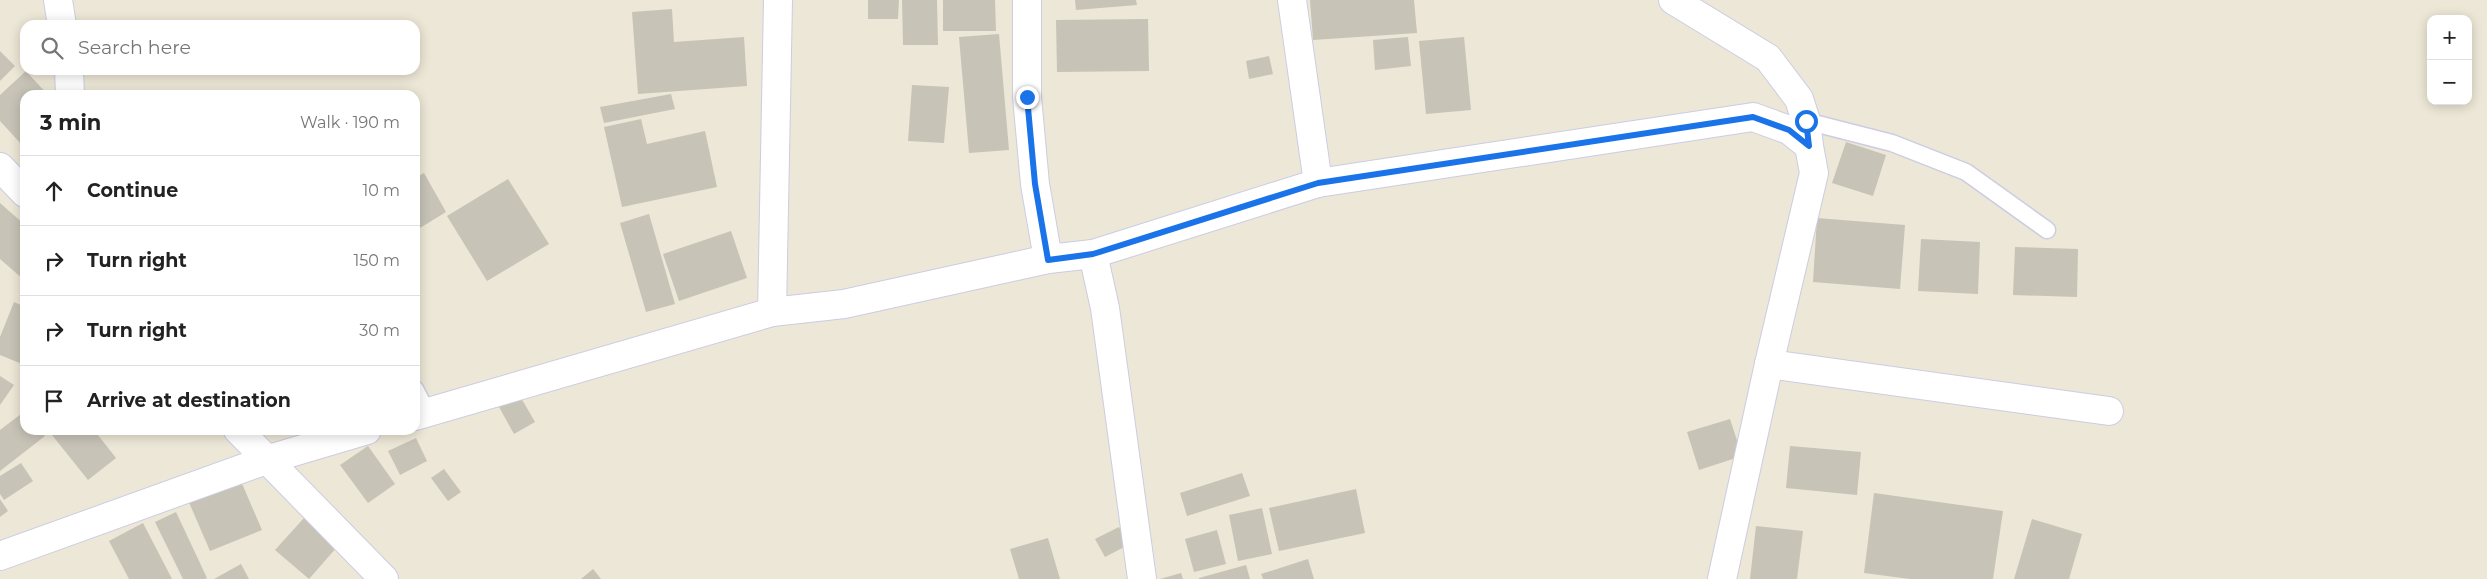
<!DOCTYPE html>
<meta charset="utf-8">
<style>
:root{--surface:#fff;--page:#f6f6f6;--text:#222;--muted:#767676;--line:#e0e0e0}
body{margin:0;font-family:Montserrat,sans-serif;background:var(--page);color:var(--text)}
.controls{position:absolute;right:15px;top:15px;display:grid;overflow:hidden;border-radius:10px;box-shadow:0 2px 12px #0003}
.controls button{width:45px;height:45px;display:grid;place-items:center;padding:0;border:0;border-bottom:1px solid var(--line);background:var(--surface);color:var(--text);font:25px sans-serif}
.stop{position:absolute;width:15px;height:15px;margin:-11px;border:4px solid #1a73e8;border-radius:50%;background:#fff}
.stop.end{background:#1a73e8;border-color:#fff;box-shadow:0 1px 5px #0008}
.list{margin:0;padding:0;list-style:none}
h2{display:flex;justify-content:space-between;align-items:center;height:65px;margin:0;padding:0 20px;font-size:21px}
h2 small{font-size:16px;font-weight:400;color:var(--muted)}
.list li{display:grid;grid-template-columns:32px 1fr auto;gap:15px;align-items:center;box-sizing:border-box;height:70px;padding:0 20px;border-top:1px solid var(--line)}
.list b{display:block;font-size:19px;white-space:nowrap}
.list em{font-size:16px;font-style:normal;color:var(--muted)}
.icon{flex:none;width:28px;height:28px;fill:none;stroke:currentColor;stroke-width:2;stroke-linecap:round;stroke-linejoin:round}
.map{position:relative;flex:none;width:2487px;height:579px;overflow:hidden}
.search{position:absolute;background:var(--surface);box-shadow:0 2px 12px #0003;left:20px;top:20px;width:400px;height:55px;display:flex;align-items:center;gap:12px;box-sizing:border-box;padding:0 18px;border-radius:15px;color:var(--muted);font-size:19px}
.panel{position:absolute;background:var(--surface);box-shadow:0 2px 12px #0003;left:20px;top:90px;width:400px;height:345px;border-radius:15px}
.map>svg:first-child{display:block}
.building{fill:#c7c3b7}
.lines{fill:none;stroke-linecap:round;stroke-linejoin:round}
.service-casing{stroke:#cccce3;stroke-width:19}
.minor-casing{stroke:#cccce3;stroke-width:30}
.tertiary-casing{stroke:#cccce3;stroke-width:30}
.service{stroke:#fff;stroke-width:16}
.minor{stroke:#fff;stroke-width:28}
.tertiary{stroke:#fff;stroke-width:28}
.route{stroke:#1a73e8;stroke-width:6}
</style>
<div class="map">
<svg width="2487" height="579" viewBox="0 0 2487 579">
<rect width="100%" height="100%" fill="#ece7d6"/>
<!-- building -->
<g class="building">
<polygon points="868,0 899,0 898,19 868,19"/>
<polygon points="902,0 937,0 938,45 903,45"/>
<polygon points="943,0 995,0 996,31 943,31"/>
<polygon points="1075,0 1136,0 1137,5 1076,10"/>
<polygon points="1310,0 1414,0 1417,33 1313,40"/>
<polygon points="672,9 674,42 744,37 747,86 638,94 632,12"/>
<polygon points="1148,19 1149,71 1057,72 1056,20"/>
<polygon points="999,34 1009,150 969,153 959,37"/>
<polygon points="1408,37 1411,66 1375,70 1373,40"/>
<polygon points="1464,37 1471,110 1426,114 1419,41"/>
<polygon points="0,51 15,66 0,81"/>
<polygon points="1269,56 1273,74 1249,79 1246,61"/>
<polygon points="26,71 48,95 25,95 23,146 0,121 0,95"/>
<polygon points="912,85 949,87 944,143 908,141"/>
<polygon points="671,94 675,109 604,123 600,107"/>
<polygon points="641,119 647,144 705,131 717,187 622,207 604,127"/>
<polygon points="1846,142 1886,155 1873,196 1832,183"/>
<polygon points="424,173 446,212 415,231 415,178"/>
<polygon points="508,179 549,244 487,281 447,216"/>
<polygon points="0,203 25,225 25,272 23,279 0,259"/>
<polygon points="649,214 675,304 646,312 620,223"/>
<polygon points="1817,218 1905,225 1900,289 1813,282"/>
<polygon points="731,231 747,278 679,301 663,254"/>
<polygon points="1921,239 1980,242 1978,294 1918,291"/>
<polygon points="2015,247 2078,249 2077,297 2013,295"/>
<polygon points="14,302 25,307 25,357 22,364 0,355 0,337"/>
<polygon points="0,376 14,385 0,405"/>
<polygon points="520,396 535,422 514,434 499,407"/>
<polygon points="25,411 25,430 41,430 45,436 0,471 0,430"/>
<polygon points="1730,419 1742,456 1699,470 1687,432"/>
<polygon points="48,430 94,430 116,458 88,480"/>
<polygon points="416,438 427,461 400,475 388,451"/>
<polygon points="368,446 395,484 368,503 340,465"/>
<polygon points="1790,446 1861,452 1857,495 1786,488"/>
<polygon points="21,463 33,481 4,500 0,494 0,476"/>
<polygon points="444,469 461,492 448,501 431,478"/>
<polygon points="1242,473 1250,496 1187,516 1180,493"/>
<polygon points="240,479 262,530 210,551 188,500"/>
<polygon points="1356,489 1365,533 1279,551 1269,508"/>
<polygon points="1874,493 2003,511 1993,579 1910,579 1864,573"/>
<polygon points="0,499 8,511 0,517"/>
<polygon points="1262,508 1272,554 1238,561 1229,515"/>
<polygon points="176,512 207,578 205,579 183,579 155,522"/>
<polygon points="304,518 337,547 309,579 275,550"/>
<polygon points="2032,519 2082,534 2069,579 2014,579"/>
<polygon points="143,523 172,579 129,579 109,541"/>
<polygon points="1756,526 1803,531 1797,579 1750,579"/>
<polygon points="1119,527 1128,545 1105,557 1095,539"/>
<polygon points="1217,530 1226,564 1194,572 1185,539"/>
<polygon points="1048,538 1060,579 1019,579 1010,549"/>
<polygon points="1308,559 1314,579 1263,579 1261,574"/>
<polygon points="241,564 249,579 214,579"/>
<polygon points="1246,565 1250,579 1199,579 1199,578"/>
<polygon points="593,569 601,579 581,579"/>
<polygon points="1181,573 1183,579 1160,579"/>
</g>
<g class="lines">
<!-- service casing -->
<g class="service-casing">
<g id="service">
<polyline points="1806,121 1892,143 1966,172 2047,230"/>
<polyline points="415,389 427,412"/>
</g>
</g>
<!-- minor casing -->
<g class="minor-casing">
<g id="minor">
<polyline points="58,0 62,25"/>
<polyline points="1027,0 1027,97 1035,184 1048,259"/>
<polyline points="1292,0 1318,183"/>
<polyline points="1673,0 1768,58 1799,99 1806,121 1809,146"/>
<polyline points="69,70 70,95"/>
<polyline points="1093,254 1105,308 1142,579"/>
<polyline points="772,312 778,0"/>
<polyline points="1769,364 2109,411"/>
<polyline points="415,416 772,312 844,304 1048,259 1093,254 1318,183 1753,117 1789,130 1809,146 1814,173 1769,364 1722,579"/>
<polyline points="0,556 266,460 367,430"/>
</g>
</g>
<!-- tertiary casing -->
<g class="tertiary-casing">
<g id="tertiary">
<polyline points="0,167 25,193"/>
<polyline points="238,430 384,579"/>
</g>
</g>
<!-- service -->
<use href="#service" class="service"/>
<!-- minor -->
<use href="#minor" class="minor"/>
<!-- tertiary -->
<use href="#tertiary" class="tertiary"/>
</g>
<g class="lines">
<!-- route -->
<polyline class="route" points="1027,97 1035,184 1048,260 1093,254 1318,183 1753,117 1789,130 1809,146 1806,121"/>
</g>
</svg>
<div class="controls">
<button>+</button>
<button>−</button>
</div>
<div class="stop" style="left:1806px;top:121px"></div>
<div class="stop end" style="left:1027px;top:97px"></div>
<div class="search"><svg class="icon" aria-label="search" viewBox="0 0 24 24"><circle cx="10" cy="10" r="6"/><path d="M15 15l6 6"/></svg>Search here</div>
<section class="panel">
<h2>3 min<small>Walk · 190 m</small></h2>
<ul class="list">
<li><svg class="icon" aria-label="ahead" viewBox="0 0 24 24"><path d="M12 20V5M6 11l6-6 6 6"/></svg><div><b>Continue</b></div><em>10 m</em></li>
<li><svg class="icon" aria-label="right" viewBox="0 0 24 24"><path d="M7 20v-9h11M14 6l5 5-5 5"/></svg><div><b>Turn right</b></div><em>150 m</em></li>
<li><svg class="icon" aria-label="right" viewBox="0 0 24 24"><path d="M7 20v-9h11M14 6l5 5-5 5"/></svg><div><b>Turn right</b></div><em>30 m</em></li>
<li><svg class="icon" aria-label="arrive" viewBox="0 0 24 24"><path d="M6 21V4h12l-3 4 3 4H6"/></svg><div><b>Arrive at destination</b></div></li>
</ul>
</section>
</div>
